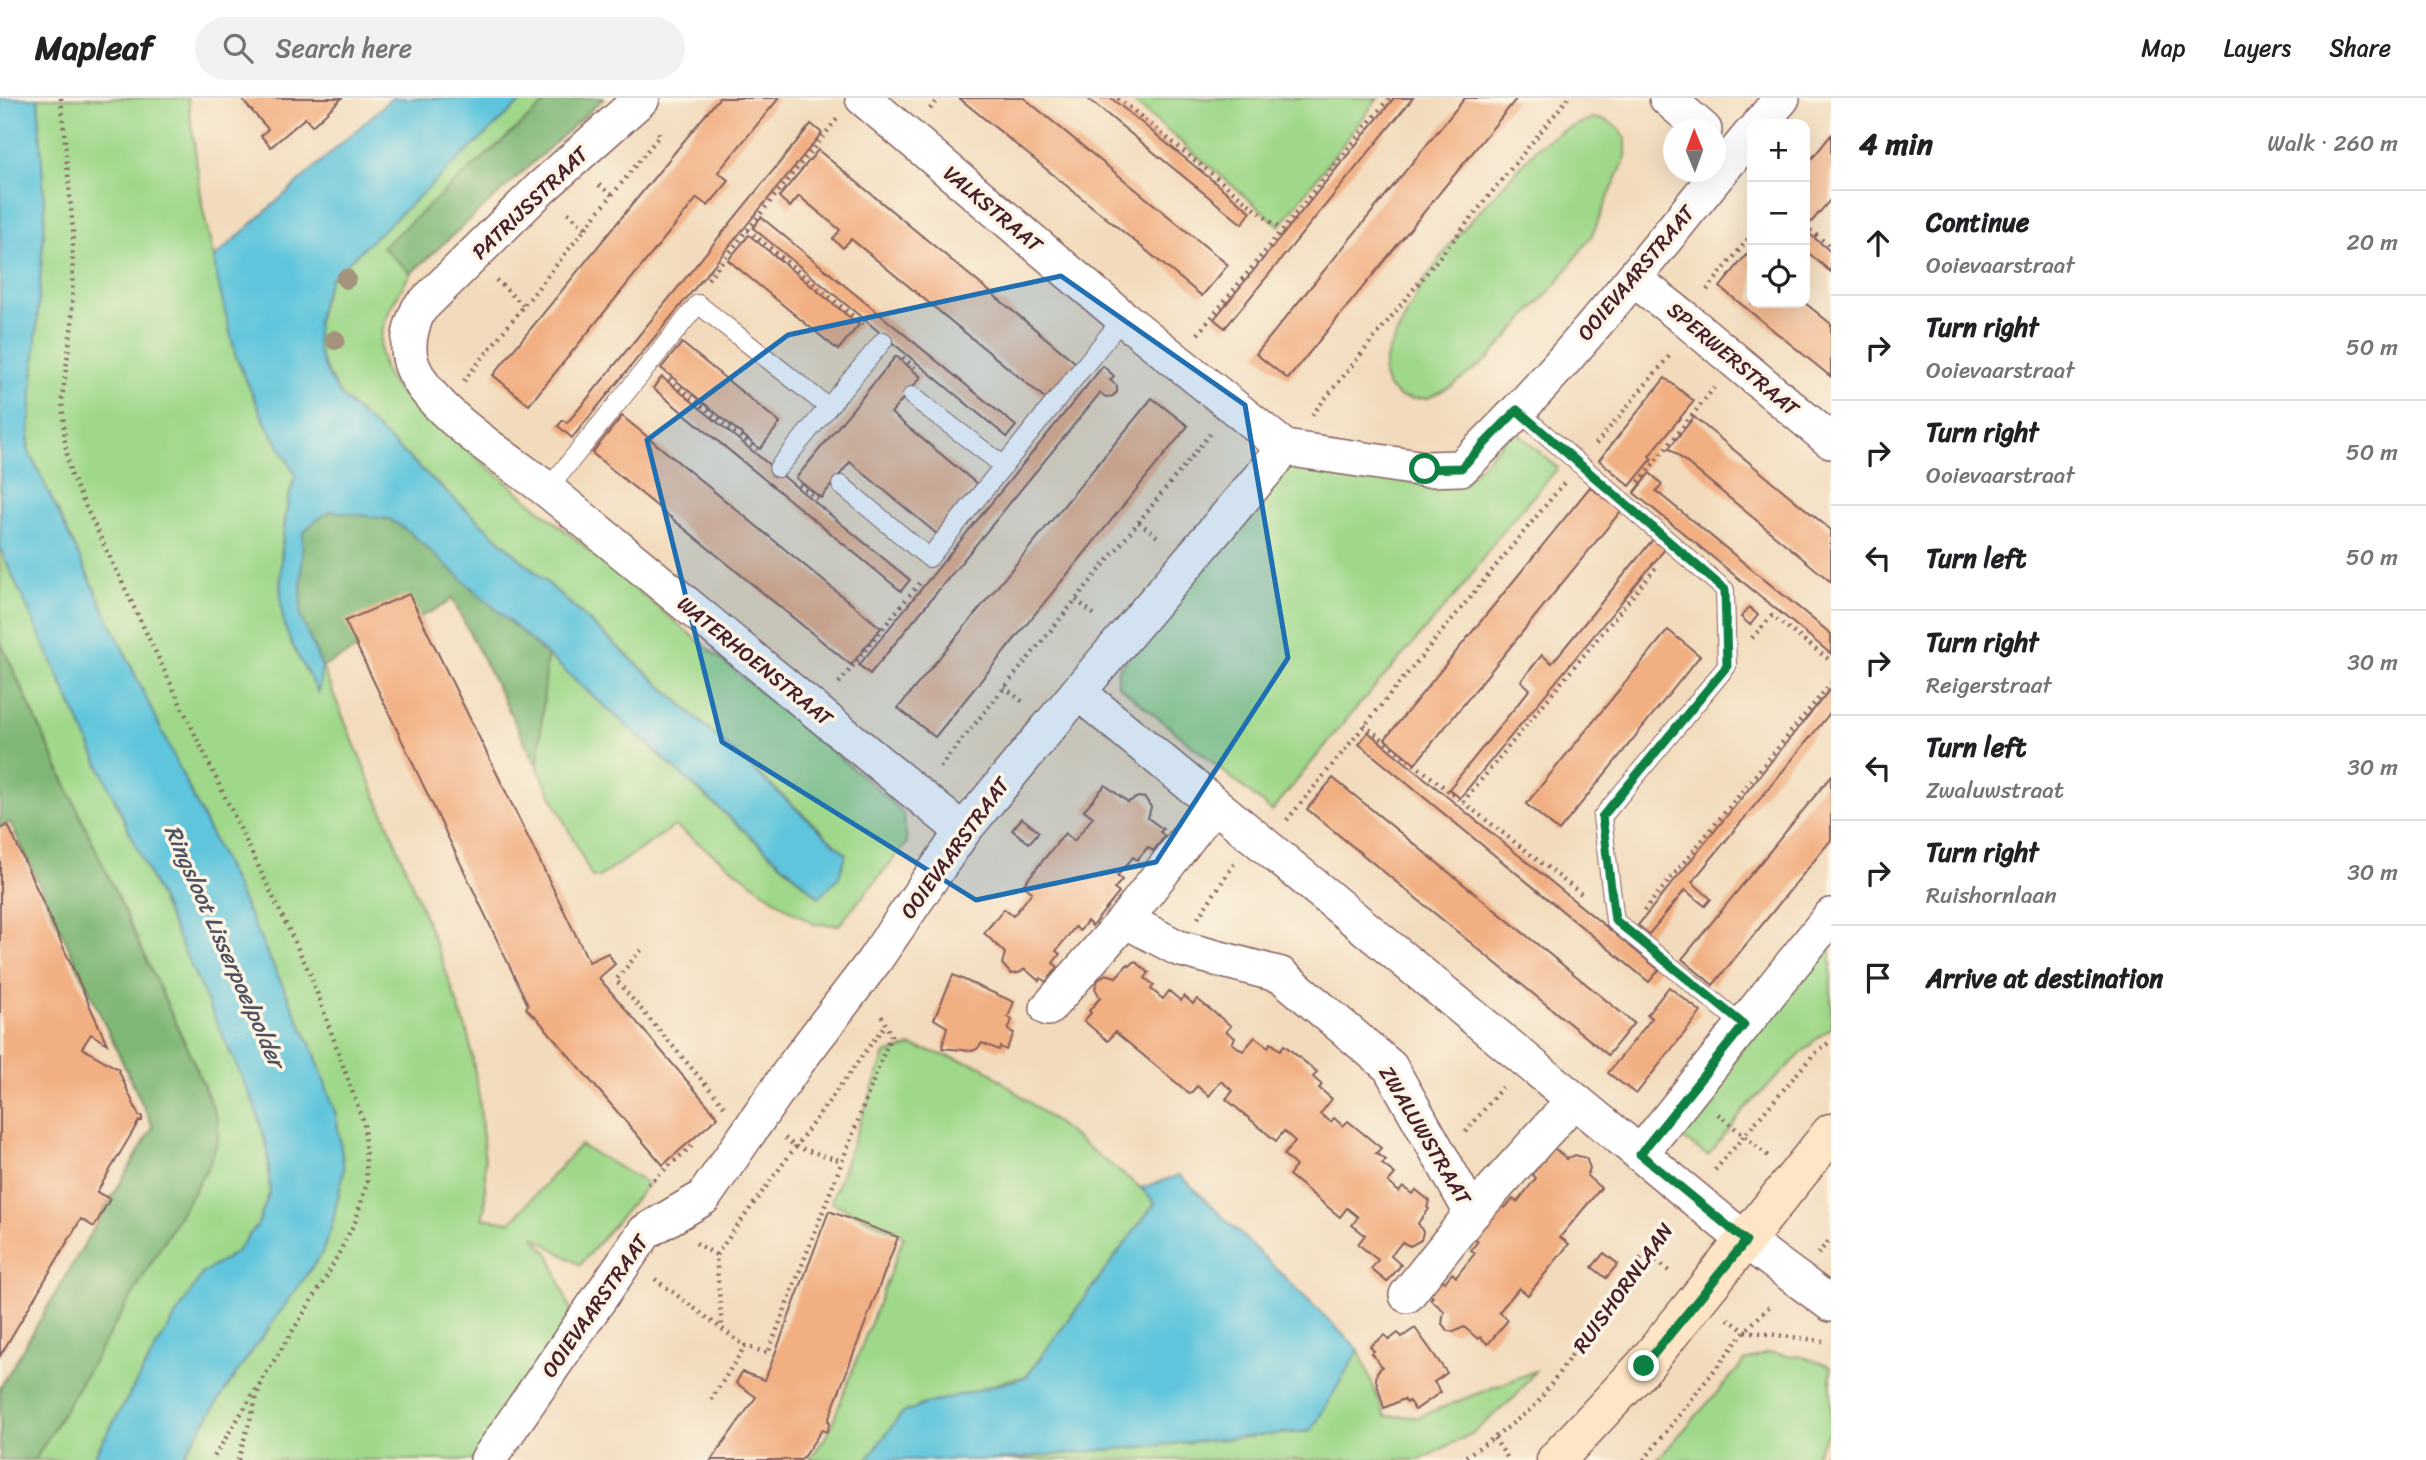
<!DOCTYPE html>
<meta charset="utf-8">
<style>
:root{--surface:#fff;--page:#f2f2f2;--text:#202124;--muted:#757577;--line:#e0e0e0}
body{margin:0;font-family:Sriracha,sans-serif;background:var(--page);color:var(--text)}
.controls{position:absolute;right:21px;top:21px;display:grid;overflow:hidden;border-radius:14px;box-shadow:0 7px 28px #0002}
.controls button{width:63px;height:63px;display:grid;place-items:center;padding:0;border:0;border-bottom:2px solid var(--line);background:var(--surface);color:var(--text);font:35px sans-serif}
.compass{position:absolute;left:1663px;top:21px;width:63px;height:63px;border-radius:50%;background:var(--surface);box-shadow:0 7px 28px #0002;rotate:359deg}
.stop{position:absolute;width:21px;height:21px;margin:-16px;border:5px solid #0b8043;border-radius:50%;background:#fff}
.stop.end{background:#0b8043;border-color:#fff;box-shadow:0 2px 7px #0008}
.list{margin:0;padding:0;list-style:none}
h2{display:flex;justify-content:space-between;align-items:center;height:91px;margin:0;padding:0 28px;font-size:30px}
h2 small{font-size:23px;font-weight:400;color:var(--muted)}
.list li{display:grid;grid-template-columns:46px 1fr auto;gap:21px;align-items:center;box-sizing:border-box;height:105px;padding:0 28px;border-top:2px solid var(--line)}
.list b{display:block;font-size:26px;white-space:nowrap}
.list p{margin:0;font-size:23px;white-space:nowrap;color:var(--muted)}
.list em{font-size:23px;font-style:normal;color:var(--muted)}
.icon{flex:none;width:38px;height:38px;fill:none;stroke:currentColor;stroke-width:2;stroke-linecap:round;stroke-linejoin:round}
.map{position:relative;flex:none;width:1831px;height:1362px;overflow:hidden}
header{display:flex;align-items:center;gap:42px;box-sizing:border-box;height:98px;padding:0 35px;background:var(--surface);border-bottom:2px solid var(--line)}
header strong{font-size:33px}
nav{display:flex;gap:38px;margin-inline-start:auto;font-size:24px}
.search{width:490px;height:63px;background:var(--page);display:flex;align-items:center;gap:18px;box-sizing:border-box;padding:0 24px;border-radius:38px;color:var(--muted);font-size:26px}
main{display:flex}
aside{flex:1;background:var(--surface)}
.map>svg:first-child{display:block}
.green{fill:#9fd88a;stroke:#747c5a;stroke-width:2}
.forest{fill:#7fb876;stroke:#646c50;stroke-width:2}
.water{fill:#5fc5dc;stroke:#547284;stroke-width:2}
.building{fill:#f1af82}
.lines{fill:none;stroke-linecap:round;stroke-linejoin:round}
.lane-casing{stroke:#85615e;stroke-width:20}
.street-casing{stroke:#85615e;stroke-width:38}
.secondary-casing{stroke:#85615e;stroke-width:41}
.path{stroke:#85615e;stroke-width:4.5;stroke-dasharray:2 5;stroke-linecap:butt}
.lane{stroke:#fff;stroke-width:18}
.street{stroke:#fff;stroke-width:35}
.secondary{stroke:#fde5c5;stroke-width:38}
.tree{fill:#a4927c}
.route{stroke:#0b8043;stroke-width:9}
.marked{fill:#1f6fb2;fill-opacity:0.2;stroke:#1f6fb2;stroke-width:5;stroke-linejoin:round}
.labels{text-anchor:middle;stroke-width:7;stroke-linejoin:round;paint-order:stroke}
.street-label{font-size:21px;fill:#4a1f2b;stroke:#fcf5e5}
.water-label{font-size:23px;font-style:italic;fill:#505160;stroke:#fcf5e5}
</style>
<header>
<strong>Mapleaf</strong>
<div class="search"><svg class="icon" aria-label="search" viewBox="0 0 24 24"><circle cx="10" cy="10" r="6"/><path d="M15 15l6 6"/></svg>Search here</div>
<nav><a>Map</a><a>Layers</a><a>Share</a></nav>
</header>
<main>
<div class="map">
<svg width="1831" height="1362" viewBox="0 0 1831 1362">
<rect width="100%" height="100%" fill="#fcf5e5"/>
<filter id="ink" filterUnits="userSpaceOnUse"><feTurbulence type="fractalNoise" baseFrequency=".0143" numOctaves="2"/><feDisplacementMap in="SourceGraphic" scale="14" xChannelSelector="R" yChannelSelector="G"/><feConvolveMatrix kernelMatrix="1 2 1 2 8 2 1 2 1" color-interpolation-filters="sRGB"/></filter>
<filter id="wash" filterUnits="userSpaceOnUse"><feTurbulence type="fractalNoise" baseFrequency=".00686" numOctaves="4" result="noise"/><feDisplacementMap in="SourceGraphic" scale="28" xChannelSelector="R" yChannelSelector="G"/><feGaussianBlur stdDeviation="1.57" result="paint"/><feColorMatrix in="noise" values="0 0 0 0 0 0 0 0 0 0 0 0 0 0 0 0 0 1.4 0 .05"/><feComposite in="paint" operator="in"/></filter>
<g filter="url(#wash)">
<rect width="100%" height="100%" fill="#f2dbbc"/>
<!-- green -->
<g class="green">
<path d="M38,0h150l15,112 33,147 27,61 33,57c-14,28 -21,125 -10,154 7,22 21,43 32,63l4,-25 69,164 52,132 26,74 10,60 6,65v46l-3,10 29,4 69,-77 68,39 -68,81 -47,-29 17,20 24,64 -99,140h-295l58,-89 84,-118 10,-28 12,-56 -8,-54 -22,-63 -286,-603 17,-235z"/>
<path d="M509,0h95l-193,175c-21,34 -45,70 -20,109 6,10 18,19 27,27l456,377 29,27 4,30 -68,82 -25,-1 -26,-15 -113,-83 -76,51h-7l-54,-109 9,-113 271,242 21,-20 -16,-45 -479,-433c-33,-46 -34,-68 -14,-120z"/>
<polygon points="1129,0 1378,0 1280,128"/>
<polygon points="1593,20 1608,23 1619,31 1626,41 1626,59 1592,137 1558,184 1487,262 1452,288 1428,300 1413,301 1400,299 1388,289 1383,275 1388,254 1423,184 1456,139 1539,48 1560,34"/>
<polygon points="1514,332 1558,370 1500,436 1462,490 1351,616 1272,713 1118,587 1118,572 1287,369 1304,361 1437,390 1465,384"/>
<polygon points="0,450 255,1008 268,1052 270,1093 258,1126 235,1155 202,1176 156,1250 92,1362 35,1362 209,1067 218,1041 218,1022 194,965 0,543"/>
<polygon points="1831,840 1831,930 1815,942 1746,1010 1708,1058 1682,1040 1694,1011"/>
<polygon points="911,948 982,968 1141,1090 1155,1105 1026,1279 1012,1281 901,1316 867,1362 809,1362 828,1336 904,1138 831,1104 885,956"/>
<polygon points="1359,1252 1385,1318 1418,1319 1535,1273 1516,1298 1473,1335 1420,1362 997,1362 1311,1333"/>
<polygon points="1767,1255 1803,1259 1831,1268 1831,1330 1816,1355 1817,1362 1657,1362 1745,1263"/>
</g>
<!-- forest -->
<g class="forest">
<polygon points="551,0 604,0 411,175 382,149"/>
<polygon points="331,413 389,421 408,433 547,557 538,670 452,500 446,506 322,569 300,518 303,435 315,423"/>
<polygon points="0,543 194,965 218,1022 218,1041 209,1067 35,1362 0,1362 0,1290 153,1029 10,724 0,729"/>
</g>
<!-- water -->
<g class="water">
<polygon points="0,0 38,0 39,14 45,116 28,351 314,954 336,1017 344,1071 332,1127 322,1155 238,1273 180,1362 92,1362 156,1250 202,1176 235,1155 258,1126 270,1093 268,1052 255,1008 0,450"/>
<path d="M392,0h133l-195,181c-20,52 -19,75 14,120l502,455 -7,23 -20,20 -411,-366 -19,-12 -58,-8 -16,10 -12,12 -3,83 22,51 -4,26c-10,-20 -24,-41 -32,-63 -11,-30 -3,-127 10,-155l-33,-57 -27,-61 -21,-87v-13z"/>
<polygon points="1180,1077 1359,1252 1311,1333 997,1362 867,1362 901,1316 922,1307 1026,1279 1155,1105 1141,1090"/>
</g>
<g id="blocks">
<!-- building -->
<g class="building">
<polygon points="246,0 342,0 312,28 305,20 271,49 261,38 268,31 243,3"/>
<polygon points="719,0 779,0 718,74 729,83 708,108 697,100 529,307 493,277"/>
<polygon points="959,0 1024,0 1228,167 1202,198"/>
<polygon points="1087,0 1111,0 1251,114 1242,126"/>
<polygon points="1394,0 1413,0 1225,230 1214,221"/>
<polygon points="1465,0 1517,0 1288,281 1256,256"/>
<polygon points="811,26 822,35 572,340 558,328 563,322 567,325 583,306"/>
<polygon points="1831,37 1831,101 1808,128 1805,125 1805,69"/>
<polygon points="818,52 1076,265 1046,301 851,141 843,150 833,141 840,132 799,98 790,109 779,99"/>
<polygon points="761,119 1016,328 1007,339 753,130"/>
<polygon points="1805,132 1831,154 1831,174 1805,152"/>
<polygon points="749,137 859,227 838,252 728,162"/>
<polygon points="1746,157 1752,162 1752,205 1805,205 1831,226 1831,279 1720,189"/>
<polygon points="682,245 780,325 760,351 661,270"/>
<polygon points="896,258 921,279 891,315 977,386 937,436 850,364 821,400 796,380"/>
<polygon points="1103,268 1114,278 1110,282 1117,288 1117,294 1113,298 1106,299 1100,295 870,576 859,567"/>
<polygon points="662,279 910,482 901,493 653,290"/>
<polygon points="1665,280 1694,303 1649,358 1652,361 1630,388 1599,362"/>
<polygon points="1152,300 1188,328 935,639 898,610"/>
<polygon points="622,318 881,530 851,567 592,355"/>
<polygon points="1694,319 1831,432 1831,484 1669,350"/>
<polygon points="1650,375 1662,386 1656,393 1831,536 1831,556 1634,395"/>
<polygon points="1590,389 1621,413 1415,666 1385,641"/>
<polygon points="1654,440 1666,450 1460,700 1449,691 1530,591 1521,583 1542,557 1552,565"/>
<polygon points="409,496 589,864 608,855 615,866 599,880 718,1019 663,1067 534,917 533,918 526,910 528,907 345,523"/>
<polygon points="1749,509 1758,517 1750,527 1741,519"/>
<polygon points="1668,532 1700,558 1559,733 1526,706"/>
<polygon points="1831,590 1831,614 1692,784 1711,801 1705,808 1685,792 1649,836 1638,827"/>
<polygon points="1368,634 1659,872 1649,884 1359,646"/>
<polygon points="1831,678 1831,742 1713,887 1682,861"/>
<polygon points="1333,680 1634,925 1608,957 1307,711"/>
<polygon points="1105,687 1128,704 1138,699 1145,700 1151,709 1148,720 1163,731 1160,734 1165,738 1153,753 1148,749 1137,762 1133,759 1117,778 1122,782 1114,791 1119,795 1092,828 1087,823 1080,833 1075,829 1056,853 1060,856 1053,865 1058,869 1046,884 1041,880 1039,883 1025,871 1019,875 1011,876 1002,866 1005,855 984,835 1004,811 1013,818 1023,806 1032,794 1023,787 1065,735 1074,743 1093,719 1084,712"/>
<polygon points="1022,720 1039,734 1029,745 1012,732"/>
<polygon points="8,727 107,946 91,936 82,950 118,971 139,1018 142,1018 142,1023 139,1023 97,1094 110,1101 94,1129 81,1121 0,1258 0,731"/>
<polygon points="1135,863 1149,875 1145,880 1154,887 1151,891 1163,901 1169,893 1181,903 1184,898 1193,906 1197,901 1231,928 1226,933 1235,940 1232,945 1243,953 1255,939 1268,949 1271,945 1280,952 1284,947 1317,974 1313,979 1322,987 1319,990 1332,1001 1320,1016 1331,1024 1334,1020 1343,1028 1348,1023 1381,1050 1376,1055 1386,1062 1382,1066 1395,1076 1388,1084 1399,1094 1403,1089 1412,1096 1416,1092 1430,1103 1427,1109 1429,1111 1418,1125 1423,1134 1421,1142 1410,1148 1402,1144 1391,1158 1401,1167 1387,1184 1371,1171 1378,1162 1358,1146 1365,1137 1352,1127 1358,1119 1347,1110 1340,1119 1289,1077 1296,1068 1284,1057 1295,1043 1284,1033 1276,1043 1226,1001 1233,993 1221,983 1209,998 1197,988 1190,996 1115,934 1108,943 1084,923 1091,915 1089,913 1100,900 1095,890 1098,882 1106,876 1116,879 1128,866 1130,868"/>
<polygon points="953,877 1014,904 1008,919 1012,922 1008,932 1014,935 1006,952 1000,949 999,952 982,945 977,951 972,953 942,950 947,929 934,921"/>
<polygon points="1669,889 1701,914 1636,996 1608,975 1652,920 1647,917"/>
<polygon points="1554,1050 1567,1061 1575,1057 1586,1060 1590,1070 1587,1078 1601,1090 1560,1139 1569,1146 1528,1197 1519,1190 1499,1214 1508,1222 1488,1246 1480,1239 1478,1241 1464,1229 1454,1234 1448,1233 1442,1226 1444,1213 1430,1201 1433,1199 1428,1195 1440,1180 1445,1184 1452,1175 1456,1179 1475,1155 1471,1152 1478,1143 1473,1138 1500,1106 1505,1110 1513,1101 1517,1104 1536,1080 1532,1076 1539,1068 1534,1063"/>
<polygon points="829,1113 898,1139 828,1323 830,1324 827,1334 822,1332 801,1362 711,1362 756,1299 736,1285 742,1274 765,1282"/>
<polygon points="1604,1155 1618,1166 1606,1180 1592,1169"/>
<polygon points="1415,1230 1447,1275 1434,1284 1441,1294 1415,1312 1409,1303 1407,1305 1404,1301 1384,1310 1376,1282 1377,1274 1382,1269 1371,1255 1374,1253 1370,1248 1385,1237 1389,1242 1398,1235 1402,1239"/>
</g>
</g>
</g>
<g filter="url(#ink)">
<use href="#blocks" fill-opacity="0" stroke="#85615e" stroke-width="2"/>
<g class="lines">
<!-- lane casing -->
<g class="lane-casing">
<g id="lane">
<polyline points="912,298 1004,368"/>
<polyline points="1517,312 1725,492 1727,568 1602,719 1615,823 1743,927"/>
<polyline points="778,370 883,243"/>
<polyline points="841,387 929,460 1123,220"/>
<polyline points="547,392 698,206 828,309"/>
</g>
</g>
<!-- street casing -->
<g class="street-casing">
<g id="street">
<path d="M642,0l-102,91 -121,120c-10,20 -15,44 -3,65 22,43 95,87 134,118 138,113 274,227 413,339"/>
<polyline points="863,0 1123,220 1285,350"/>
<polyline points="1667,0 1704,32"/>
<polyline points="1760,26 1782,0"/>
<polyline points="1634,181 1684,220 1831,343"/>
<polyline points="1078,594 1746,1143 1831,1206"/>
<polyline points="1125,822 1178,850 1281,877 1390,969 1472,1115"/>
<polyline points="1048,910 1125,822 1214,706"/>
<polyline points="1640,1056 1831,818"/>
<polyline points="1407,1197 1472,1115 1574,1002"/>
<path d="M488,1362l157,-228 58,-34 94,-136 77,-101 89,-130 115,-139 207,-244 140,21 36,-1c108,-102 196,-222 291,-335"/>
</g>
</g>
<!-- secondary casing -->
<g class="secondary-casing">
<polyline id="secondary" points="1556,1362 1644,1268 1831,1035"/>
</g>
<!-- path -->
<g class="path">
<polyline points="61,0 73,132 72,225 62,301 65,345 71,378 311,878 364,1026 367,1085 355,1124 327,1178 212,1362"/>
<polyline points="1118,0 1281,132"/>
<polyline points="930,11 939,0"/>
<polyline points="599,87 612,97"/>
<polyline points="568,115 586,130"/>
<polyline points="1805,128 1831,149"/>
<polyline points="748,132 864,227"/>
<polyline points="708,181 837,21"/>
<polyline points="496,182 524,208"/>
<polyline points="1707,192 1752,136"/>
<polyline points="1198,236 1389,0"/>
<polyline points="903,259 917,272"/>
<polyline points="669,281 757,352"/>
<polyline points="464,283 659,38 659,34"/>
<polyline points="1312,317 1568,0"/>
<polyline points="1596,346 1671,256"/>
<polyline points="1639,384 1714,290"/>
<polyline points="799,387 817,401"/>
<polyline points="1139,424 1160,441"/>
<polyline points="1076,502 1096,518"/>
<polyline points="1752,540 1772,518 1831,563"/>
<polyline points="839,585 921,483"/>
<polyline points="1004,589 1023,604"/>
<polyline points="1364,627 1584,798"/>
<polyline points="940,669 1210,336"/>
<polyline points="1463,704 1658,467"/>
<polyline points="1287,722 1564,385"/>
<polyline points="1644,813 1831,585"/>
<polyline points="1198,820 1234,766"/>
<polyline points="641,852 616,882 725,1009"/>
<polyline points="1718,1016 1768,1058"/>
<polyline points="1466,1034 1502,989"/>
<polyline points="785,1040 796,1049 842,1063"/>
<polyline points="1715,1072 1813,957 1831,943"/>
<polyline points="648,1086 692,1048"/>
<polyline points="696,1145 716,1157 722,1230"/>
<polyline points="1646,1153 1672,1176"/>
<polyline points="1818,1156 1831,1140"/>
<polyline points="716,1157 885,927"/>
<polyline points="655,1181 745,1248"/>
<polyline points="1728,1221 1745,1233 1823,1243"/>
<polyline points="711,1302 745,1248 768,1255 891,937 880,915"/>
<polyline points="1494,1340 1509,1362"/>
<polyline points="238,1362 262,1282"/>
<polyline points="1460,1362 1494,1340 1536,1307 1646,1153 1669,1127"/>
<polyline points="1644,1362 1745,1233 1772,1206"/>
<polyline points="1830,1362 1831,1361"/>
</g>
<!-- lane -->
<use href="#lane" class="lane"/>
<!-- street -->
<use href="#street" class="street"/>
<!-- secondary -->
<use href="#secondary" class="secondary"/>
</g>
<!-- trees -->
<g class="tree">
<circle cx="346" cy="181" r="10"/>
<circle cx="335" cy="242" r="10"/>
</g>
</g>
<g class="lines" filter="url(#ink)">
<!-- route -->
<polyline class="route" points="1425,371 1461,370 1517,312 1725,492 1727,568 1602,719 1615,822 1744,927 1640,1056 1746,1143 1644,1268"/>
</g>
<!-- marked area -->
<path class="marked" d="M1061,178l184,129 43,253 -132,204 -180,38 -254,-158 -75,-302 141,-105z"/>
<g class="labels">
<!-- street labels -->
<g class="street-label">
<text transform="translate(530 105) rotate(-44)" y="7">PATRIJSSTRAAT</text>
<text transform="translate(993 111) rotate(40)" y="7">VALKSTRAAT</text>
<text transform="translate(1636 175) rotate(-50)" y="7">OOIEVAARSTRAAT</text>
<text transform="translate(1733 261) rotate(40)" y="7">SPERWERSTRAAT</text>
<text transform="translate(755 563) rotate(39)" y="7">WATERHOENSTRAAT</text>
<text transform="translate(955 750) rotate(-54)" y="7">OOIEVAARSTRAAT</text>
<text transform="translate(1425 1037) rotate(59)" y="7">ZWALUWSTRAAT</text>
<text transform="translate(1623 1190) rotate(-54)" y="7">RUISHORNLAAN</text>
<text transform="translate(595 1208) rotate(-55)" y="7">OOIEVAARSTRAAT</text>
</g>
<!-- water labels -->
<g class="water-label">
<text transform="translate(225 848) rotate(66)" y="8">Ringsloot Lisserpoelpolder</text>
</g>
</g>
</svg>
<div class="controls">
<button>+</button>
<button>−</button>
<button><svg class="icon" aria-label="locate" viewBox="0 0 24 24"><circle cx="12" cy="12" r="6"/><path d="M12 2v4M12 18v4M2 12h4M18 12h4"/></svg></button>
</div>
<svg class="compass" viewBox="-18 -18 36 36"><path d="M0-13l5 13h-10z" fill="#e53935"/><path d="M0 13l5-13h-10z" fill="#757577"/></svg>
<div class="stop" style="left:1425px;top:371px"></div>
<div class="stop end" style="left:1644px;top:1268px"></div>
</div>
<aside>
<h2>4 min<small>Walk · 260 m</small></h2>
<ul class="list">
<li><svg class="icon" aria-label="ahead" viewBox="0 0 24 24"><path d="M12 20V5M6 11l6-6 6 6"/></svg><div><b>Continue</b><p>Ooievaarstraat</p></div><em>20 m</em></li>
<li><svg class="icon" aria-label="right" viewBox="0 0 24 24"><path d="M7 20v-9h11M14 6l5 5-5 5"/></svg><div><b>Turn right</b><p>Ooievaarstraat</p></div><em>50 m</em></li>
<li><svg class="icon" aria-label="right" viewBox="0 0 24 24"><path d="M7 20v-9h11M14 6l5 5-5 5"/></svg><div><b>Turn right</b><p>Ooievaarstraat</p></div><em>50 m</em></li>
<li><svg class="icon" aria-label="left" viewBox="0 0 24 24"><path d="M17 20v-9H6M10 6l-5 5 5 5"/></svg><div><b>Turn left</b></div><em>50 m</em></li>
<li><svg class="icon" aria-label="right" viewBox="0 0 24 24"><path d="M7 20v-9h11M14 6l5 5-5 5"/></svg><div><b>Turn right</b><p>Reigerstraat</p></div><em>30 m</em></li>
<li><svg class="icon" aria-label="left" viewBox="0 0 24 24"><path d="M17 20v-9H6M10 6l-5 5 5 5"/></svg><div><b>Turn left</b><p>Zwaluwstraat</p></div><em>30 m</em></li>
<li><svg class="icon" aria-label="right" viewBox="0 0 24 24"><path d="M7 20v-9h11M14 6l5 5-5 5"/></svg><div><b>Turn right</b><p>Ruishornlaan</p></div><em>30 m</em></li>
<li><svg class="icon" aria-label="arrive" viewBox="0 0 24 24"><path d="M6 21V4h12l-3 4 3 4H6"/></svg><div><b>Arrive at destination</b></div></li>
</ul>
</aside>
</main>
